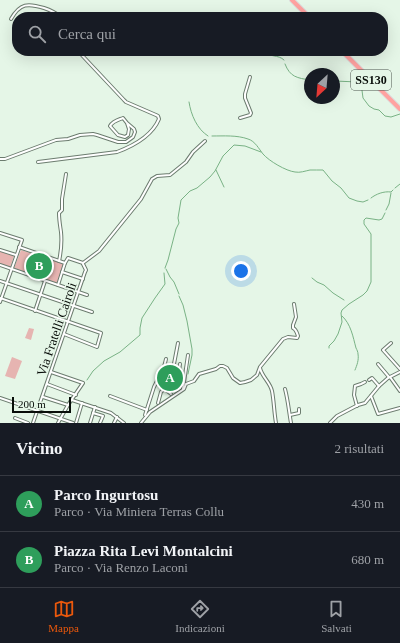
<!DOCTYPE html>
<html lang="it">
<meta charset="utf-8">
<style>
:root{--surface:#171b24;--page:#20242c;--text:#f1f3f6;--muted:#9ea1a6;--line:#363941;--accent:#ea580c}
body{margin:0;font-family:"Times New Roman",serif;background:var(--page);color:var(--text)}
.compass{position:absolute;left:304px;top:68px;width:36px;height:36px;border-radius:50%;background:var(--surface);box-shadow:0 4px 16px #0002;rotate:206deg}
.scale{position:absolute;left:12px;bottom:10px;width:59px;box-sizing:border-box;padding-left:4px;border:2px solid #080d09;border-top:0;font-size:11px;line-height:14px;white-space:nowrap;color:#080d09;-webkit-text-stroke:3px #e5f6e7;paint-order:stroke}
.you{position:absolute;left:241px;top:271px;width:14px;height:14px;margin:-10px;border:3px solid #fff;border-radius:50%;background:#1a73e8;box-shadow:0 0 0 6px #1a73e833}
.badge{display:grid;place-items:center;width:26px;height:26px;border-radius:50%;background:var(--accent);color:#fff;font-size:13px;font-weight:700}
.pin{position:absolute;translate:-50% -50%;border:2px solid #fff;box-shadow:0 1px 4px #0006}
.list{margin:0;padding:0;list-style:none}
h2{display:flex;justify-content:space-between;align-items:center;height:52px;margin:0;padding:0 16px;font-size:17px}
h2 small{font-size:13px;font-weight:400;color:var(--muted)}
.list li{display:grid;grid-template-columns:26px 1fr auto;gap:12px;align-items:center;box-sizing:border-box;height:56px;padding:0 16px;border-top:1px solid var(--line)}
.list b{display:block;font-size:15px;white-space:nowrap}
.list p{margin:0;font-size:13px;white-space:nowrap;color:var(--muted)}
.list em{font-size:13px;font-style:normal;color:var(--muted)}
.icon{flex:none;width:22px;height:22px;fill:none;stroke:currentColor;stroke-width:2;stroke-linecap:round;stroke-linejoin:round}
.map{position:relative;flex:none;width:400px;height:423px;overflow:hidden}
.search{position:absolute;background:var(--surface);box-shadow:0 4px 16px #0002;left:12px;right:12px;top:12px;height:44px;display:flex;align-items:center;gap:10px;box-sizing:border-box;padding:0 14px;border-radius:16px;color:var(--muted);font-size:15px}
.sheet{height:164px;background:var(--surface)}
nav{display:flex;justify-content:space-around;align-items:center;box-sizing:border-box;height:56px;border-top:1px solid var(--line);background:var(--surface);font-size:11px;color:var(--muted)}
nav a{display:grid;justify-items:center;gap:2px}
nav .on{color:var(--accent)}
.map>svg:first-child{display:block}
.green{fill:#e6b4b1}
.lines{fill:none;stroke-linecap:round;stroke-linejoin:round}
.stream{stroke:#79b285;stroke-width:1}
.minor-casing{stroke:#6c7c6f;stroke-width:4}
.trunk-casing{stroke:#dcdddd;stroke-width:6}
.minor{stroke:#fff;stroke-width:2}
.trunk{stroke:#ffa2a0;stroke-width:4}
.labels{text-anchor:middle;stroke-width:3;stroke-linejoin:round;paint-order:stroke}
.shield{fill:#e5f6e7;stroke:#4a534c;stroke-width:1}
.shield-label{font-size:12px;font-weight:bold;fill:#080d09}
.street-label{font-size:13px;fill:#080d09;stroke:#e5f6e7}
</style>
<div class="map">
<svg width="400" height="423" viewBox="0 0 400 423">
<rect width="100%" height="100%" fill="#e5f6e7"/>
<!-- green -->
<g class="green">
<polygon points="21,250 64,264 57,283 14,268"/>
<polygon points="0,251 14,256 10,268 0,264"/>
<polygon points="29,328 34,329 31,340 25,338"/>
<polygon points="12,357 22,361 15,379 5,376"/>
<polygon points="167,369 169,370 168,372 169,376 177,375 177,381 175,389 167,382 164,383 162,386 158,381 161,380 164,371"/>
</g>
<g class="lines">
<!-- stream -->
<g class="stream">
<path d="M263,51c7,7 15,3 21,9"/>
<path d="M285,64c5,13 12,14 25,16"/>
<polyline points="334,81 358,82 361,83 363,98 369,106 374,109 379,110 385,116 391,117 400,114"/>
<path d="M189,102c2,13 8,27 19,34"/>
<path d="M212,136c12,0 25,-1 36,3 7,2 11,10 15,15 6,7 23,17 32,18 5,1 10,-1 15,-2 4,0 9,0 13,0l9,11 9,7 8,10 8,3 6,1 5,-2"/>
<polyline points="216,170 224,187"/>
<polyline points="395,188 400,184"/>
<path d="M371,198c5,-4 13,-7 20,-6l2,-2"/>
<polyline points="386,210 389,204 391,193"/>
<polyline points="165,268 168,260 176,229 179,223 178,218 181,200 190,191 197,188 210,177 215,171 223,156 234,145 245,146 261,152"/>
<polyline points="166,269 170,277 174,282 179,294"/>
<polyline points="312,278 317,282 324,285 333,293 344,300"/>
<polyline points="179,296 183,305 187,321 192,349 192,355 188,374"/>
<path d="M342,316c9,8 11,21 14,32 1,2 2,4 2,6 1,6 -1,11 -3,16"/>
<polyline points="329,348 329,346 334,341 338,334 342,322 341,313 342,310 349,304 363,295 367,291 371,282 371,234 364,224 364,220 366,218 379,220 382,219 385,213"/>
<polyline points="87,380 93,371 104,361 120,352 140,335 140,328 142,318 155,298 165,284 164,273"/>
</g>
<!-- minor casing -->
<g class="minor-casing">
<g id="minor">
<path d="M11,19c9,-16 17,-16 33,-11 6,2 12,5 17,9"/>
<polyline points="240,118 250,115 251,113 245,98 245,94 250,77"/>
<path d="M0,159h5l51,-19 12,-1 12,-4 13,-1 4,1 21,7h8l7,-5 2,-5 -1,-3 -7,-6 2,6 -1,6 -3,2 -7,-2 -8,-9c3,-5 8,-6 13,-8l4,5"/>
<path d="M38,162l79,-10c16,-6 35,-16 42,-33l-1,-3 -2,-1 -30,-13 -2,-2 -46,-49"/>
<polyline points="0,233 22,240 0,302"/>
<polyline points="19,247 65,263"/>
<polyline points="0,250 16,255"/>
<path d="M59,261c2,-9 3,-19 2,-29 -1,-7 -2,-12 -2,-19l3,-3v-11l4,-25"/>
<polyline points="83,263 99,251 141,199 152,179 157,176 170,175 186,162 193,152 205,141"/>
<polyline points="0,265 87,295"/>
<polyline points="62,272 83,279"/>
<polyline points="0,281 92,312"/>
<polyline points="58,285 65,263 68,258 83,263"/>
<polyline points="0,298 101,333 97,347 64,334"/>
<polyline points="35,311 45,281"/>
<polyline points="391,343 383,350 400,369"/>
<polyline points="378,364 389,377"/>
<polyline points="164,367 179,370"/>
<path d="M260,368c2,9 10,14 12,23 2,10 2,21 4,32"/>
<polyline points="173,369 178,343"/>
<polyline points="51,372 83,383 68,405 58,423"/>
<polyline points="178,377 180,364"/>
<polyline points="390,377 400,391"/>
<polyline points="369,380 372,378 379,386"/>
<polyline points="157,383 171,394"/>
<polyline points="47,384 76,395"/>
<polyline points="183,389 188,355"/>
<path d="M285,389c3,11 4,23 6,34"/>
<polyline points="110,396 147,410"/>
<polyline points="371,396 378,414 400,408"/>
<polyline points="43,397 68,405"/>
<polyline points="0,398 73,423"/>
<polyline points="72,400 111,413 124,423"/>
<polyline points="158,403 161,392 164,389"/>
<polyline points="357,406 354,395 355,386 361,384 365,382"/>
<polyline points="93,413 103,416 100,423"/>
<polyline points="145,415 154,387 164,367 166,359"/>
<polyline points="290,415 299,413 299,409"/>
<polyline points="15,418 28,423"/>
<polyline points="33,423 85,272 86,270 83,264"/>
<polyline points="76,423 82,403"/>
<polyline points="90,423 95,407"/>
<polyline points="114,423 117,417"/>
<path d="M141,423l9,-11 34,-23 2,-5 8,-3 5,-7 17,-5 4,-3h3l4,2 6,10 7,5 5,-1 6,-2 6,-5 3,-8 23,-28 5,-2 9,1 1,-2c-1,-3 -2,-7 -5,-8v-3l3,-8 -2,-13"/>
<polyline points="330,423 337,416 358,405 365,403 379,386 388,378 400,372"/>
</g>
</g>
<!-- trunk casing -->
<g class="trunk-casing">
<g id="trunk">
<polyline points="292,0 309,17"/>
<polyline points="342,51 400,109"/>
</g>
</g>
<!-- minor -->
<use href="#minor" class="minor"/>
<!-- trunk -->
<use href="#trunk" class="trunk"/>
</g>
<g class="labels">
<!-- shield labels -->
<rect class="shield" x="351" y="70" width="40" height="20" rx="3"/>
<g class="shield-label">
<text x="371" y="84">SS130</text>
</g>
<!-- street labels -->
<g class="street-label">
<text transform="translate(56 329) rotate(-71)" y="5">Via Fratelli Cairoli</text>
</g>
</g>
</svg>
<svg class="compass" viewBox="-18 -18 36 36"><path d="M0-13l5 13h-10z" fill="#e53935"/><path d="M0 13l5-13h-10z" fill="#9ea1a6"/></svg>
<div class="scale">200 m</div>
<div class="you"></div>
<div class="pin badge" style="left:170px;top:378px;background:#2e9e5b">A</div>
<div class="pin badge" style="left:39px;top:266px;background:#2e9e5b">B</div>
<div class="search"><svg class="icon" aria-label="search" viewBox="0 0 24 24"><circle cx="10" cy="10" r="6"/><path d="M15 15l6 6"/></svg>Cerca qui</div>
</div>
<section class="sheet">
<h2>Vicino<small>2 risultati</small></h2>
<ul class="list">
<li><span class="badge" style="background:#2e9e5b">A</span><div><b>Parco Ingurtosu</b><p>Parco · Via Miniera Terras Collu</p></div><em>430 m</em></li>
<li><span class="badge" style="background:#2e9e5b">B</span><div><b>Piazza Rita Levi Montalcini</b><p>Parco · Via Renzo Laconi</p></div><em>680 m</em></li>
</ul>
</section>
<nav>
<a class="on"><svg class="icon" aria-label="map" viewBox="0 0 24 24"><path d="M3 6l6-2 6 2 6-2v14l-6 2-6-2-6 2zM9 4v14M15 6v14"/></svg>Mappa</a>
<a><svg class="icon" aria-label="directions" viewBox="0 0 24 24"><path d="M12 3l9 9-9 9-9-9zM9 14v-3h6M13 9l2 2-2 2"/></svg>Indicazioni</a>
<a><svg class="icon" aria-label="saved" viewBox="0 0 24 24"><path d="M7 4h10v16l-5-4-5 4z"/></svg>Salvati</a>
</nav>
